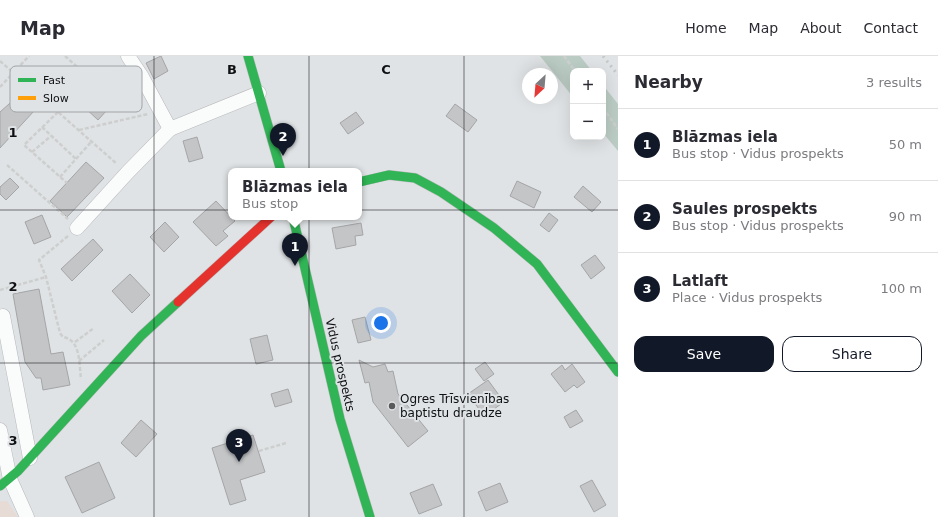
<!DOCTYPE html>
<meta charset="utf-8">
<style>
:root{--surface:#fff;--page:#f2f2f3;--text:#2b2b33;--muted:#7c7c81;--line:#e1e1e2;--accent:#111827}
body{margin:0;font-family:"DejaVu Sans",sans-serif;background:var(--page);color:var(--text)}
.controls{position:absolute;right:12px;top:12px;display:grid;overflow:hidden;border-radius:8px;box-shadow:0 4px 16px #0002}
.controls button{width:36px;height:36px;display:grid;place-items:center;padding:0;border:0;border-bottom:1px solid var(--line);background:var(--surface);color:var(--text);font:20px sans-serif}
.compass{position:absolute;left:522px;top:12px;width:36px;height:36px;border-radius:50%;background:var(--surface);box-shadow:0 4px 16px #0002;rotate:206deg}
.you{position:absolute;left:381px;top:267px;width:14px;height:14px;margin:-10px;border:3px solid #fff;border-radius:50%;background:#1a73e8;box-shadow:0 0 0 6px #1a73e833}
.badge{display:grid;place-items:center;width:26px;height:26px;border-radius:50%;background:var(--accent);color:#fff;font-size:13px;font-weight:700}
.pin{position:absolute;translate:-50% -33px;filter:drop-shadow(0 1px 2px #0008)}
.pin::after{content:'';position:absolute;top:21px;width:14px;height:12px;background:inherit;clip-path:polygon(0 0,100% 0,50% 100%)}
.popup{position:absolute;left:228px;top:112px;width:134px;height:52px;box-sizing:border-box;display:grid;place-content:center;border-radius:8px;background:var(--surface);filter:drop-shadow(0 1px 3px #0005);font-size:13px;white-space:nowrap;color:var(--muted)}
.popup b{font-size:15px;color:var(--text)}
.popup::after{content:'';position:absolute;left:50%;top:100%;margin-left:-8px;border:8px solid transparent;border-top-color:var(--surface)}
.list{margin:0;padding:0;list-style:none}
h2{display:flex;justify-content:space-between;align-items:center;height:52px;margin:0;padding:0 16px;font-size:17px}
h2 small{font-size:13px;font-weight:400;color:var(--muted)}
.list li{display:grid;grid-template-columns:26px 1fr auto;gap:12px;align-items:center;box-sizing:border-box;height:72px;padding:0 16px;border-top:1px solid var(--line)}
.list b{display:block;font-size:15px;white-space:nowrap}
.list p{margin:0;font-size:13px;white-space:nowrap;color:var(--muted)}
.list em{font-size:13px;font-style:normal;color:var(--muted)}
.actions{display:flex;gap:8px;padding:12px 16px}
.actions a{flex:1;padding:9px 0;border:1px solid var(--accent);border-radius:12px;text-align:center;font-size:14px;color:var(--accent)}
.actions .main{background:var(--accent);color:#fff}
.map{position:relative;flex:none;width:618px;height:461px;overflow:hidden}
header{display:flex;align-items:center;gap:24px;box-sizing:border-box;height:56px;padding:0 20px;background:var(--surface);border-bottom:1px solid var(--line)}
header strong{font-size:19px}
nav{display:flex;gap:22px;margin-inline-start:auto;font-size:14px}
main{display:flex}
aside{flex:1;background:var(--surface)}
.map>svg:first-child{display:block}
.education{fill:#e6dbd5}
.green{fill:#bbccc4}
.building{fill:#c4c5c7;stroke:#a4a5a7}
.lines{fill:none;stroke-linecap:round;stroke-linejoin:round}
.street-casing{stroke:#b7b9bb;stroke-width:15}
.fast-casing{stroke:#b7b9bb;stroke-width:10}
.jam-casing{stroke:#b7b9bb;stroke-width:10}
.path{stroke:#cdcfcf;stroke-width:2.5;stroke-dasharray:4 2;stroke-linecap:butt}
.street{stroke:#fafbfb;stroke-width:14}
.fast{stroke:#30b455;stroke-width:9}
.jam{stroke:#e5322d;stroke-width:9}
.rail{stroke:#c6c7c7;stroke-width:3;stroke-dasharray:2 4;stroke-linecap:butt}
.grid{fill:none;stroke:#0f1012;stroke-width:1;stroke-opacity:0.55}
.poi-dot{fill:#585a5c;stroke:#dfe3e6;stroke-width:1.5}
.labels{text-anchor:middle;stroke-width:4;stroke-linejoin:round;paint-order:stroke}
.street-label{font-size:12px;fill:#0f1012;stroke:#dfe3e6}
.poi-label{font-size:12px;fill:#0f1012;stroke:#dfe3e6;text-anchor:start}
.key{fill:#dfe3e6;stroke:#a1a4a6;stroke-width:1}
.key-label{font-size:11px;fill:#0f1012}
.grid-label{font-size:13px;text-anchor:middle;font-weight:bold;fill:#0f1012;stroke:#dfe3e6;stroke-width:4;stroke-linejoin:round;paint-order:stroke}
</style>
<header>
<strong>Map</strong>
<nav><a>Home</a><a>Map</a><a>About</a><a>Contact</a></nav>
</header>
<main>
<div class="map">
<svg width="618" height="461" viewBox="0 0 618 461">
<rect width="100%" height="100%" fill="#e0e3e5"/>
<!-- education -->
<polygon class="education" points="0,445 7,445 18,461 0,461"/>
<!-- green -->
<g class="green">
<polygon points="540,0 580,0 592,15 573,15 573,41"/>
<polygon points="603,29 618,48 618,95 603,77"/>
</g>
<!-- building -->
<g class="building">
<polygon points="161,0 168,15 154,23 146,7"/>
<polygon points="118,10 134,24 98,64 82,49 91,40 89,38 108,18 109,19"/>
<polygon points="18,40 34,55 0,92 0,56"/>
<polygon points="455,48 477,64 468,76 446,60"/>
<polygon points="356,56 364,67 348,78 340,67"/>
<polygon points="197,81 203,102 189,106 183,85"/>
<polygon points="86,106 104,122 67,161 50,145"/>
<polygon points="10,122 19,131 6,144 0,138 0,131"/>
<polygon points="517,125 541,136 534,152 510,140"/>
<polygon points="583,130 601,146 592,156 574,141"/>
<polygon points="216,145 235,165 223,175 228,180 216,190 193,166"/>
<polygon points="549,157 558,164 549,176 540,169"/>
<polygon points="42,159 51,181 34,188 25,166"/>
<polygon points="165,166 179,181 164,196 150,181"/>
<polygon points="361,167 363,179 355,180 356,189 336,193 332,172"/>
<polygon points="93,183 103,194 72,225 61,213"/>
<polygon points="595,199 605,212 591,223 581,209"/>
<polygon points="130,218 150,239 132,257 112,235"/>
<polygon points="39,233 51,298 63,296 70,329 43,334 41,322 36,322 25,306 13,238"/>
<polygon points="365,261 371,284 358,287 352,264"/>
<polygon points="267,279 273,304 256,308 250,283"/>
<polygon points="359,304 373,311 385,308 388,316 393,315 398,338 428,375 408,391 373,346 369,326 365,327"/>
<polygon points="485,306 494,318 484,325 475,313"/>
<polygon points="572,308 585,326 577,332 574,329 565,336 551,318 562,309 565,314"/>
<polygon points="488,324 504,346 484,360 468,338"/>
<polygon points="288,333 292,346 275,351 271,338"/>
<polygon points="576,354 583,365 570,372 564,361"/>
<polygon points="141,364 157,378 136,401 121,387"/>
<polygon points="253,379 265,416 240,424 246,444 230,449 212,392"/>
<polygon points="99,406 115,442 82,457 65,421"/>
<polygon points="592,424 606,449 594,456 580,430"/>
<polygon points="500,427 508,446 486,455 478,436"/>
<polygon points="433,428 442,449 419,458 410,437"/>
</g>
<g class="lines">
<!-- street casing -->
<g class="street-casing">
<g id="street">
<polyline points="128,0 142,21 170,73 259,37"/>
<polyline points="77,172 127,117 170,73"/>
<polyline points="3,260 30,402"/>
<polyline points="0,374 10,423 27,461"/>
</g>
</g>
<!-- fast casing -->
<g class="fast-casing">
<g id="fast">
<polyline points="248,0 281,115"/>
<polyline points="359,126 389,119 415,122 441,136 494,172 537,208 618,316"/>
<polyline points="293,161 340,363 370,461"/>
<polyline points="0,430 18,415 141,280 178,246"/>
</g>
</g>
<!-- jam casing -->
<g class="jam-casing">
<polyline id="jam" points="178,246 271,161"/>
</g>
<!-- path -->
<g class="path">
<polyline points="65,0 95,27"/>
<polyline points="564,0 575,15"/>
<polyline points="0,5 117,108"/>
<polyline points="0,31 29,0"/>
<polyline points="603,52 618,73"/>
<polyline points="58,56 24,89 67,127"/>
<polyline points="42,71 76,103"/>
<polyline points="79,74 148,58"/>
<polyline points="32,96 51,80"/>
<polyline points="7,109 68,163"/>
<polyline points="60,121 91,86"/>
<path d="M68,180l-29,24 7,17 14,56 3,4c18,3 16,27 18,42"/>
<polyline points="0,234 46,221"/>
<polyline points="75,286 94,272"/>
<polyline points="79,305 104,284"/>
<polyline points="259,395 286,387"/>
</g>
<!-- street -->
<use href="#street" class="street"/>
<!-- fast -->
<use href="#fast" class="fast"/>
<!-- jam -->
<use href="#jam" class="jam"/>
<!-- rail -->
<polyline class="rail" points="603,0 618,19"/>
</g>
<!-- grid -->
<path class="grid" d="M154,0v461M309,0v461M464,0v461M0,154h618M0,307h618"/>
<!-- markers -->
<circle class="poi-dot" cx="392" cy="350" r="4"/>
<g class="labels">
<!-- street labels -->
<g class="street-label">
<text transform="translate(340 309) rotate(77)" y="4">Vidus prospekts</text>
</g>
<!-- poi labels -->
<g class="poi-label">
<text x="400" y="347">Ogres Trīsvienības<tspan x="400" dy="14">baptistu draudze</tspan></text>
</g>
</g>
<!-- legend -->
<rect x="10" y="10" width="132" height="46" rx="6" class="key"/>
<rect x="18" y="22" width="18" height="4" fill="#30b455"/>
<rect x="18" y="40" width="18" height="4" fill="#ff9f0a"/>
<g class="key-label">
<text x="43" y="28">Fast</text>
<text x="43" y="46">Slow</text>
</g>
<g class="grid-label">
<text x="232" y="18">B</text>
<text x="386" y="18">C</text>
<text x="13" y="81">1</text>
<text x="13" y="235">2</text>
<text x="13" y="389">3</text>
</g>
</svg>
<div class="controls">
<button>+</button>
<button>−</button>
</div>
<svg class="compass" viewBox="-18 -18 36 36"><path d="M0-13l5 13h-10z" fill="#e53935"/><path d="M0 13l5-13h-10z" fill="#7c7c81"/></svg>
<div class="you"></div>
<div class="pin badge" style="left:295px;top:210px">1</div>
<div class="popup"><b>Blāzmas iela</b>Bus stop</div>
<div class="pin badge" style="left:283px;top:100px">2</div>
<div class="pin badge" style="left:239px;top:406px">3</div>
</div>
<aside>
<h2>Nearby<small>3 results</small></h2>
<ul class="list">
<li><span class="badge">1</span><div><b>Blāzmas iela</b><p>Bus stop · Vidus prospekts</p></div><em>50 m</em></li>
<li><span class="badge">2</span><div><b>Saules prospekts</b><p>Bus stop · Vidus prospekts</p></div><em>90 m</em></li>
<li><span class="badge">3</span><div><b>Latlaft</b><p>Place · Vidus prospekts</p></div><em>100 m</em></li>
</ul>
<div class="actions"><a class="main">Save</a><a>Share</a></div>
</aside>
</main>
